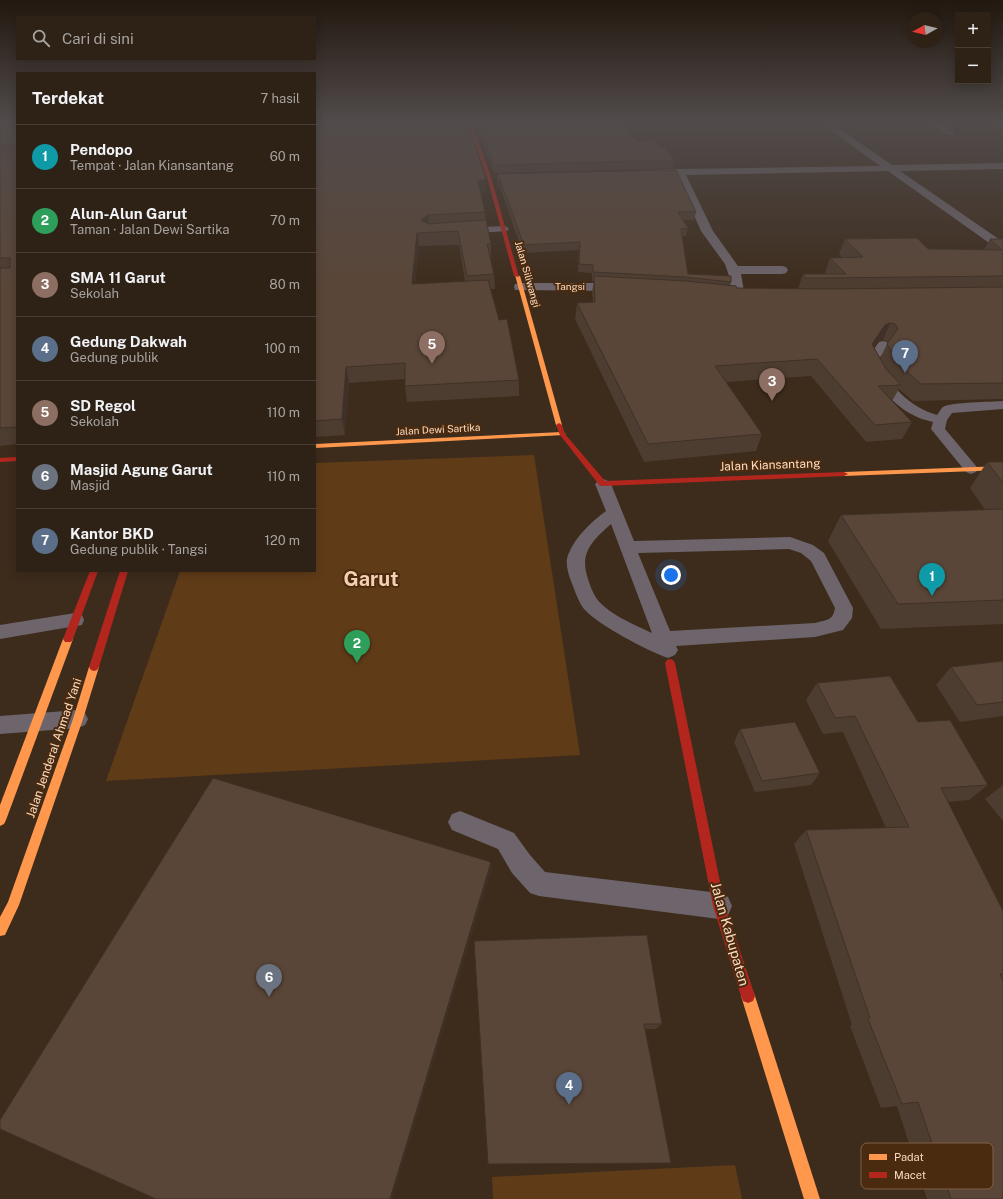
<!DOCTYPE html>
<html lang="id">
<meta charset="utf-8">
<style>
:root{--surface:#2e2115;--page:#36291e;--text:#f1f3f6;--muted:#a7a3a0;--line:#493e34;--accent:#db2777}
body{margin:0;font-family:"Public Sans",sans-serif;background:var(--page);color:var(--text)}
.controls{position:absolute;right:12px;top:12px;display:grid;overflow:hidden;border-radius:0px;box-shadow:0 2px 10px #0003}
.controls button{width:36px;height:36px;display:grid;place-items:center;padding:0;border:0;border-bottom:1px solid var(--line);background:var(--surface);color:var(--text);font:20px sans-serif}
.compass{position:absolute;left:907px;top:12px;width:36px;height:36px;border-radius:50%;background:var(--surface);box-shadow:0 2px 10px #0003;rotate:262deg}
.you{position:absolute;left:671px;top:575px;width:14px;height:14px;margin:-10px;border:3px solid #fff;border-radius:50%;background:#1a73e8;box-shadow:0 0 0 6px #1a73e833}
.badge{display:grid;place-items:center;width:26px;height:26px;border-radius:50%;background:var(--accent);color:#fff;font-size:13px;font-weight:700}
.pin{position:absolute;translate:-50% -33px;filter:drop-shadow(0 1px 2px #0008)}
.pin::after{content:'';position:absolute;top:21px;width:14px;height:12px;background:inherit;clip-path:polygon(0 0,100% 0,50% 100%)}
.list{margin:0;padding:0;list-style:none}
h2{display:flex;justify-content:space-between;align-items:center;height:52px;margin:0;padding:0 16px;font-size:17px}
h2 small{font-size:13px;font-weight:400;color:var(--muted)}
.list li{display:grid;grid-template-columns:26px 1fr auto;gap:12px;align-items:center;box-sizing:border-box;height:64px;padding:0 16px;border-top:1px solid var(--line)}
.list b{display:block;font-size:15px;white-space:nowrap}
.list p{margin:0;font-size:13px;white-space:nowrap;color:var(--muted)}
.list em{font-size:13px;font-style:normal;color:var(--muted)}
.icon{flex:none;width:22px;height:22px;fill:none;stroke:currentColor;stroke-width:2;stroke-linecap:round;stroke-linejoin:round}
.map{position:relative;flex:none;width:1003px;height:1199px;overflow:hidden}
.search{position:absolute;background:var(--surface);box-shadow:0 2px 10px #0003;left:16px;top:16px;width:300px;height:44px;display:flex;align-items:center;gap:10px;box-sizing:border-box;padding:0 14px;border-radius:0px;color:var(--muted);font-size:15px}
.panel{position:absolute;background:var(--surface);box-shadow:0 2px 10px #0003;left:16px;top:72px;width:300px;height:500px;border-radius:0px}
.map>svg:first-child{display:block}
.green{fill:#603b18}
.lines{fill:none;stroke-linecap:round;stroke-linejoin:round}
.lane{fill:#6d656b;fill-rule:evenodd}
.street{fill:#6d656b;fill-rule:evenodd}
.slow{fill:#ff974d;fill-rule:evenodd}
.jam{fill:#b3261e;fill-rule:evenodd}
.wall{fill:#4d3c30;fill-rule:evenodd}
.shaded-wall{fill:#3f3127}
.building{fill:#5a4638;stroke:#3f3127}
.labels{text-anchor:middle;stroke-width:4;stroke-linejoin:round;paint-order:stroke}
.far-street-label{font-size:10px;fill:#fbdac0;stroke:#4a2b0f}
.street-label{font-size:12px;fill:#fbdac0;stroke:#4a2b0f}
.near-street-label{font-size:14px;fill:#fbdac0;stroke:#4a2b0f}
.town-label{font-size:20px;font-weight:bold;fill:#f6cfb0;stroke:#4a2b0f}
.key{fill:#4a2b0f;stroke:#7f6044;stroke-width:1}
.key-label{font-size:11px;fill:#fbdac0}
</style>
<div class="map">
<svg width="1003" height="1199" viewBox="0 0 1003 1199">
<rect width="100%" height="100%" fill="#3d2c1c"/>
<!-- green -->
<g class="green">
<polygon points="534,455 580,755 106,781 180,571 315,571 315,463"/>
<polygon points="735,1165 742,1199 493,1199 492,1177"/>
</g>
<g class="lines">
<!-- lane -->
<g class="lane">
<polygon points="504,226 507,227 509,229 507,231 465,234 460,231 465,228"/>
<path d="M883,341l4,1 2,3 -11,15c11,26 32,47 59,55 2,-2 4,-7 6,-8 8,-5 49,-5 60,-6v8l-51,4 -5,7 -2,9 31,37 2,3 -2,3 -5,2 -5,-2 -35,-43 2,-7c-6,-2 -13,-3 -18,-6 -23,-11 -40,-33 -49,-56l13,-18z"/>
<path d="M603,479l5,2 3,3 23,57 156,-4 23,8 11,8 29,55 -1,10 -9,12 -28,7 -139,9 2,4 -3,5 -7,3c-20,-7 -70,-33 -84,-49 -6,-8 -9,-18 -13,-28 -3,-8 -6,-18 -3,-26 7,-18 23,-33 38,-44l-11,-27 3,-3zM611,524l41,109c-17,-8 -47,-20 -57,-37 -3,-5 -5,-11 -7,-17 -9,-26 4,-38 23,-55zM789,549l12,4 10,8 24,47c-2,13 -9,12 -20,15l-145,8 -32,-78z"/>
<polygon points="75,613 82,615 84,620 82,625 0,639 0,625"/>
<polygon points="78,710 85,713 88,719 85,725 78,728 0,734 0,716"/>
<polygon points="460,811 514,833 530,855 545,872 719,893 728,897 732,906 728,915 719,919 539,896 530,893 512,873 498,849 452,830 448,822 452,814"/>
</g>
<!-- street -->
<g class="street">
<polygon points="818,121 828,121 892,165 1003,163 1003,169 900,171 1003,242 1003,251 999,250 888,171 686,175 713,231 738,266 782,266 786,267 788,270 786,273 782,274 741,274 745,297 743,300 733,300 731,297 729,276 725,264 701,231 676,175 648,176 643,173 648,170 679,169 880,166"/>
<polygon points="928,121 938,121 954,133 953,135 947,135"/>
<polygon points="989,121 999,121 1003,123 1003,130"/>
<polygon points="520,283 622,283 627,284 628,287 627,290 622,291 515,290 514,287 515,284"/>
</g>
<!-- slow -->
<g class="slow">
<polygon points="515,275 520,276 562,425 561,426 557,426 556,425"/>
<polygon points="562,432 566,434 564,435 315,448 315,444"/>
<polygon points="1003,466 1003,470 844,476 840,474 844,472"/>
<polygon points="68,635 71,636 73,639 6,820 4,824 0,826 0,805 63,639 65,636"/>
<polygon points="94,663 97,664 99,667 83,719 19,905 5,935 0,936 0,917 8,902 73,719 89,667 91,664"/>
<polygon points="748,989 753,991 755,996 820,1199 804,1199 741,996 743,991"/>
</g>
<!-- jam -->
<g class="jam">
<polygon points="467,121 471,121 491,177 519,277 514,276 487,177"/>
<polygon points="559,423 562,425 565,434 605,481 844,472 848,474 844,476 603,486 600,486 560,435 556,425"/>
<polygon points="17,457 17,461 0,462 0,458"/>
<polygon points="90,571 98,571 73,639 71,642 65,642 63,639"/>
<polygon points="120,571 128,571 99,667 97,670 94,671 91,670 89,667"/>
<polygon points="670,659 673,660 675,663 725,906 755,996 753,1001 748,1003 743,1001 741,996 713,906 665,663 667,660"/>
</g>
</g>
<!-- wall -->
<g class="wall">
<polygon points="0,121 17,121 17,444 0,446"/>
<path d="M315,121l171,70 -5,2 4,19v8l6,24v14h-1l4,16 1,15h-4l8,31 20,60v16l-112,6 -2,-16v-7l-56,4 -4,52 -30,2zM459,245l6,36 -50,3 4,-38z"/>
<polygon points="477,121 620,121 631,137 637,141 659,147 674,160 672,168 494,173 477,127"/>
<path d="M497,174l199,38 -2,8h-11l5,8 -2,8h-4l6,38 43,8 -1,4 7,2 61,1 5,-15h23l-1,-1 5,-15h13l-4,-4 6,-15 83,10 56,1 6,-11h13v160l-90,2 -14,-12 -7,12 20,21 -10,17 -36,3 -55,-66 -85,6 36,52 -6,17 -112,11 -69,-143 2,-16 16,-1 -1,-10 2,-11h-2v-8l-14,-1 1,-22 -56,3 -23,-66 -1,1 -2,-7zM883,340l4,1 1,1 -8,17 -6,-12 4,-6z"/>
<polygon points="987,462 1003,462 1003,624 881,629 828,541 841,515 985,510 970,488"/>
<polygon points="1003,661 1003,716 960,722 936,685 951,667"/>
<polygon points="817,683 918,722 988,785 969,800 948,802 1003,911 1003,1199 927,1199 897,1106 881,1108 850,1026 852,1025 794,844 806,830 886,828 843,732 823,734 806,700"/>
<polygon points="740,729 820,773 811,785 755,792 734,742"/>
<polygon points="1003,785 1003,821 985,799"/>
<polygon points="474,941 662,1024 656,1029 645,1029 671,1163 488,1164"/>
</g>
<!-- shaded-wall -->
<g class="shaded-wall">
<polygon points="486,179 486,191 478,193 478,181"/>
<polygon points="499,180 500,180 500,187 499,188"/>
<polygon points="428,215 429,228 421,220"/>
<polygon points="417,233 419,246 414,299 412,284"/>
<polygon points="890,323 883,340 878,341 865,361 872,344 885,325"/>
<polygon points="346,367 349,383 345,435 342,419"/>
<polygon points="491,862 492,867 392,1199 390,1199"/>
</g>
<!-- building -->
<g class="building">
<polygon points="0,121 17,121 17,427 0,428 0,268 10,268 10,258 0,258 0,152 11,152 13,151 11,144 0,144"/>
<polygon points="315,121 467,121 486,179 478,181 485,212 428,215 421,220 428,224 486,220 491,244 487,244 494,274 467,276 458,231 417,233 412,284 488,280 499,320 507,319 519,380 405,386 405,363 346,367 342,419 315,421"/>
<polygon points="477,121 620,121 631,137 635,137 637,141 655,140 659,147 665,147 674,160 494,165"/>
<polygon points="676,170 696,212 678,212 688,228 681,229 688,274 731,276 731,282 685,277 593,272 593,265 579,264 580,242 524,245 500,180 499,180 497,174"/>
<polygon points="917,238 928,249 1002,250 990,239 1003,239 1003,276 824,278 805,278 803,274 846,274 830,258 863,257 845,239"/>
<polygon points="594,276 686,281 736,286 737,288 824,289 1003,287 1003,383 921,384 904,369 892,352 887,344 898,329 895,324 890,323 885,325 872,344 886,369 901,385 878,386 912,422 875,425 817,359 715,366 762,434 648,444 577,303 595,302"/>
<polygon points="987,462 1003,462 1003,483"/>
<polygon points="1003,509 1003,600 898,604 841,515"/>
<polygon points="1003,661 1003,702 977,705 951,667"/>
<polygon points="890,676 918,722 950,720 988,785 941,788 1003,911 1003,974 1000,974 1003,981 1003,1199 951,1199 918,1102 902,1104 868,1019 870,1018 806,830 909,827 855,716 835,718 817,683"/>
<polygon points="795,722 820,773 762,781 740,729"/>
<polygon points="213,778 491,862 390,1199 156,1199 0,1129 0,1120"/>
<polygon points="647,935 662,1024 644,1024 671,1163 488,1164 474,941"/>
</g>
<!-- sky -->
<linearGradient id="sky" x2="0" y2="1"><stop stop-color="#22180f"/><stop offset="0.42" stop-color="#514b4b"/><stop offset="1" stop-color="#514b4b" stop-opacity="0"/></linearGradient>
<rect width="1003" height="289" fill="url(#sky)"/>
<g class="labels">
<!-- far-street labels -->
<g class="far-street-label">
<text transform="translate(528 274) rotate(74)" y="4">Jalan Siliwangi</text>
<text x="570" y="290">Tangsi</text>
<text transform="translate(438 429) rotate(-3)" y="4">Jalan Dewi Sartika</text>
</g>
<!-- street labels -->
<g class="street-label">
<text transform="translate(770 465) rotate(-2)" y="4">Jalan Kiansantang</text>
<text transform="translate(54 748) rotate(-71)" y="4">Jalan Jenderal Ahmad Yani</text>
</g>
<!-- near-street labels -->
<g class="near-street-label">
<text transform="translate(730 934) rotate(74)" y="5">Jalan Kabupaten</text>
</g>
<!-- town labels -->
<g class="town-label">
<text x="371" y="586">Garut</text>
</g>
</g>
<!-- legend -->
<rect x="861" y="1143" width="132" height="46" rx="6" class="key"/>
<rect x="869" y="1154" width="18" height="6" fill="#ff974d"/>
<rect x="869" y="1172" width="18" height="6" fill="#b3261e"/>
<g class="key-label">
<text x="894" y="1161">Padat</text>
<text x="894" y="1179">Macet</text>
</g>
</svg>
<div class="controls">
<button>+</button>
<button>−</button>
</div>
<svg class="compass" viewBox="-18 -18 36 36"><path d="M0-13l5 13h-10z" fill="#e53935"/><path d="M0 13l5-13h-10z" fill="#a7a3a0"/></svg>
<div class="you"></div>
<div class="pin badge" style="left:932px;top:596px;background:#0f9aa8">1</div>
<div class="pin badge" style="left:357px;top:663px;background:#2e9e5b">2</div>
<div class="pin badge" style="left:772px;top:401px;background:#8d6e63">3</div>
<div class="pin badge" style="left:569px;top:1105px;background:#5c6f8a">4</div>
<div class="pin badge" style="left:432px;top:364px;background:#8d6e63">5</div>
<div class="pin badge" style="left:269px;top:997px;background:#6b7280">6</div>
<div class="pin badge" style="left:905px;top:373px;background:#5c6f8a">7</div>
<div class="search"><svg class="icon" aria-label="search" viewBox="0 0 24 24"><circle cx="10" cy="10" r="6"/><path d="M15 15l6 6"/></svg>Cari di sini</div>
<section class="panel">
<h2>Terdekat<small>7 hasil</small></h2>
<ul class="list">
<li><span class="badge" style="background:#0f9aa8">1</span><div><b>Pendopo</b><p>Tempat · Jalan Kiansantang</p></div><em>60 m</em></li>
<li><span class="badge" style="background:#2e9e5b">2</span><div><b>Alun-Alun Garut</b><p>Taman · Jalan Dewi Sartika</p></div><em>70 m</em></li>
<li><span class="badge" style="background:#8d6e63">3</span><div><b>SMA 11 Garut</b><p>Sekolah</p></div><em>80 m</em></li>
<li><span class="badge" style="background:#5c6f8a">4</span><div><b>Gedung Dakwah</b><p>Gedung publik</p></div><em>100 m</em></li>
<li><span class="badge" style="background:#8d6e63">5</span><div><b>SD Regol</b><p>Sekolah</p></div><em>110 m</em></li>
<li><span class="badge" style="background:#6b7280">6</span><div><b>Masjid Agung Garut</b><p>Masjid</p></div><em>110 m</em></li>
<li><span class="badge" style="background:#5c6f8a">7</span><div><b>Kantor BKD</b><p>Gedung publik · Tangsi</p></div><em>120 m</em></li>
</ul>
</section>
</div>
